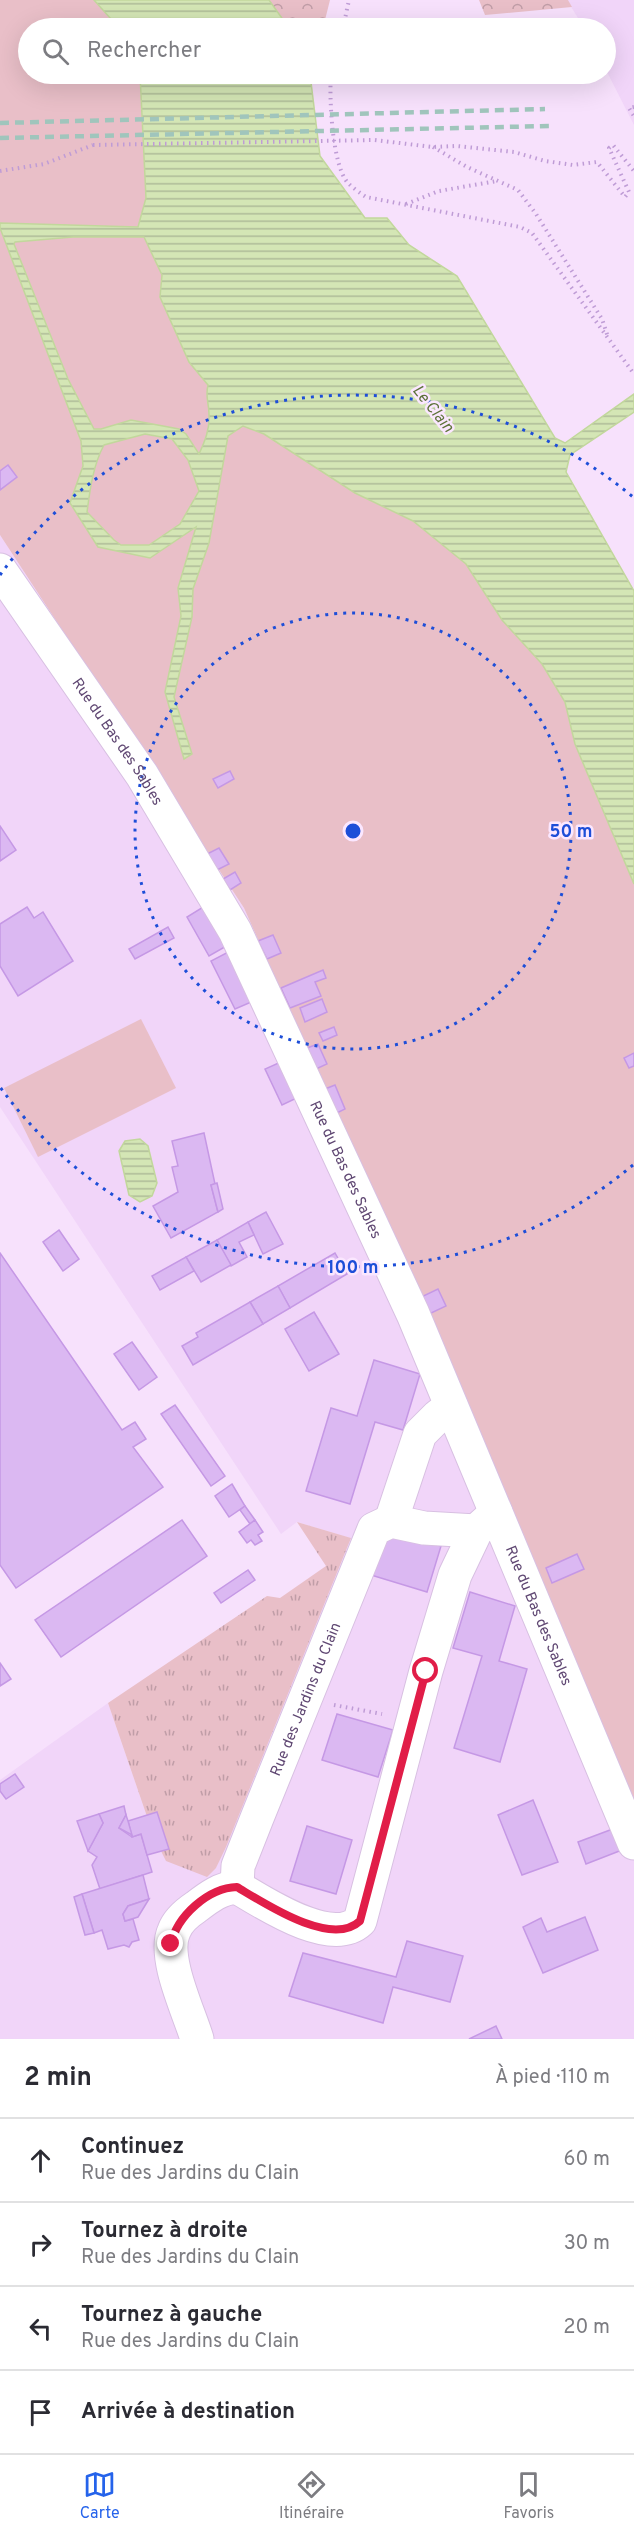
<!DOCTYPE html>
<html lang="fr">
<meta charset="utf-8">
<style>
:root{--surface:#fff;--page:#f7f7f7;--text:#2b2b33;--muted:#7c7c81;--line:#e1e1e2;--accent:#2563eb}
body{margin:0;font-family:Overpass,sans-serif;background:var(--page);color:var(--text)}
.stop{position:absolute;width:18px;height:18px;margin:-14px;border:4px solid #e11d48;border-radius:50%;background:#fff}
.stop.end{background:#e11d48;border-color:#fff;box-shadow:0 2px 6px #0008}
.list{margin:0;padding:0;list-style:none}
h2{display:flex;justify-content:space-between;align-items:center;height:78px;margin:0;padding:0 24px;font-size:26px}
h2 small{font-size:20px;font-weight:400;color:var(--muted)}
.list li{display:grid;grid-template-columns:39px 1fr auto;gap:18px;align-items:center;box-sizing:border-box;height:84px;padding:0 24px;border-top:2px solid var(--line)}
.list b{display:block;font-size:22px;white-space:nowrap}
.list p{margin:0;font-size:20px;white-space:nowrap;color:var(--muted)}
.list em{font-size:20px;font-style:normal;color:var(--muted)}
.icon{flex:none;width:33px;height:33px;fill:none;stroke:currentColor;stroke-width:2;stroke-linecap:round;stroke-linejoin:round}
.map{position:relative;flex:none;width:634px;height:2039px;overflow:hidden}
.search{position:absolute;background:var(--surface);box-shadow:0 6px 24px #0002;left:18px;right:18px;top:18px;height:66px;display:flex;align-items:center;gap:15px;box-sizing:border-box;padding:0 21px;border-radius:33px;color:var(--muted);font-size:22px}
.sheet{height:414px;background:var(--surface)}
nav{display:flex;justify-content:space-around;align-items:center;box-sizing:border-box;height:84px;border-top:2px solid var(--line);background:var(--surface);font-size:16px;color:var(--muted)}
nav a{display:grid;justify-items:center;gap:3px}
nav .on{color:var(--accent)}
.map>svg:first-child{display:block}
.residential{fill:#f1d5f9}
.forest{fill:url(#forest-crowns)}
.park{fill:url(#park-tufts)}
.garden{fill:#e9bfc8}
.water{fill:url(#water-rules);stroke:#c2d79c;stroke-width:1.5;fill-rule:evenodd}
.building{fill:#dbb8f2;stroke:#c598e5;stroke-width:1.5}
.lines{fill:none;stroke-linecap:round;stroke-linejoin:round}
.street-casing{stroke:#d8c0e2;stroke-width:35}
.path{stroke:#bf9cd6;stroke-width:4;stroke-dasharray:1.5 4.5;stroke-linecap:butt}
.street{stroke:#fff;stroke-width:33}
.rail{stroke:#a0c5bc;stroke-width:4.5;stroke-dasharray:9 6;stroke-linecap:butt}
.path-bridge{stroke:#bf9cd6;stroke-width:4;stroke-dasharray:1.5 4.5;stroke-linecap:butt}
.route{stroke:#e11d48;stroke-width:8}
.ring{fill:none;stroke:#1d4ed8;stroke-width:3;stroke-dasharray:3 6}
.labels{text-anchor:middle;stroke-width:5;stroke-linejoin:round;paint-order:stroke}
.street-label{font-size:15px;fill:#604873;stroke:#fbe7ff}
.water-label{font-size:16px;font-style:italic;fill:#5d7239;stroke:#fbe7ff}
.centre{fill:#1d4ed8;stroke:#fbe7ff;stroke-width:3}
.ring-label{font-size:18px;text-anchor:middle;font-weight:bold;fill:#1d4ed8;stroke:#fbe7ff;stroke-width:5;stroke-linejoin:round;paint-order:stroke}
</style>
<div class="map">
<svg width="634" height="2039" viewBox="0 0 634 2039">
<defs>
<pattern id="forest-crowns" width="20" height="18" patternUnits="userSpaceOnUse" patternTransform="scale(1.5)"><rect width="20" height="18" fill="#e9bfc8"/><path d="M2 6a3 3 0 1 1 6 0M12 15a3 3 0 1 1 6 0" fill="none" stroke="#c09da7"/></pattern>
<pattern id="park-tufts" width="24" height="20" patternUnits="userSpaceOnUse" patternTransform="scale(1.5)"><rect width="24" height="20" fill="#e9bfc8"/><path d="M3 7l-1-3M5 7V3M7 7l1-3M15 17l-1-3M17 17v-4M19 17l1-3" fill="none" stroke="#c09da7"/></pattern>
<pattern id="water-rules" width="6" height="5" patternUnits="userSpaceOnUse" patternTransform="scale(1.5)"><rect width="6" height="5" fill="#d4e6b5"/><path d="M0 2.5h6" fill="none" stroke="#afbc98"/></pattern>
</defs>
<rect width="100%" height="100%" fill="#f7e1fc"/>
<!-- residential -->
<g class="residential">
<polygon points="567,0 634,0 634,125 606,70 606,28 584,28"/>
<polygon points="0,535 244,908 486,1453 634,1808 634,2039 0,2039 0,1780 108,1703 154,1837 216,1868 350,1538 297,1522 281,1534 0,1107"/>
</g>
<!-- forest -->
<g class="forest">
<polygon points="177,0 330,0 323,28 209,28"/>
<polygon points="479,0 568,0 572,7 485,15"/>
</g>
<!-- park -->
<polygon class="park" points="297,1522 351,1538 226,1847 216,1868 207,1877 166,1861 154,1837 108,1703 267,1596 280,1598 326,1566"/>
<!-- garden -->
<g class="garden">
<polygon points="0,0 177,0 209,28 28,28 28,74 252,74 264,434 355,493 413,521 466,564 502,620 542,664 565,702 575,744 634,884 634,1808 486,1453 244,908 0,535"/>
<polygon points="141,1019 176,1088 38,1157 4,1088"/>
</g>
<!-- water -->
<g class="water">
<polygon points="94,0 269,0 289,28 119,28"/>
<path d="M140,74h170l10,82 45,62h22l22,27 48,31 98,162 10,5 69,-49v18l-64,43 -4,17 68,119v293l-59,-140 -10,-42 -23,-38 -40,-44 -36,-56 -53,-43 -58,-28 -91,-59 -21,-8 -15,10 -19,107 -16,46 -1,28 -18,80 18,57 -8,5 -19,-67 16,-76 -3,-28 18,-61 -46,31 -52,-11 -28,-44 13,-37 -2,-25 -81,-213v-5l138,4 8,-29zM73,237h71l18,38 -2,22 29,65 19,23c-3,12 1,18 1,29 1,15 -4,27 -10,40l-13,-20 -7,-5 -48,-9 -30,9h-7l-26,-50 -54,-135 1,-2zM145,434l27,5 16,21 11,31 -19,33 -31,21h-28l-7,-5 -27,-28c3,-22 6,-47 17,-67z"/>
<polygon points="140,1139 148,1146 157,1183 152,1196 140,1202 129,1195 119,1151 125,1141"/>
</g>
<!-- building -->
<g class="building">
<polygon points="8,465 17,477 0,490 0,471"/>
<polygon points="230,771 234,779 218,788 213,779"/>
<polygon points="0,826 16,850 0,861"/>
<polygon points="219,848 229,864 217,870 207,854"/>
<polygon points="235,872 241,883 230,890 223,879"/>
<polygon points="208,904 230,944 209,956 187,917"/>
<polygon points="27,907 34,918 43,912 73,961 18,996 0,966 0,924"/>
<polygon points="168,927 174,938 135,959 129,949"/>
<polygon points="273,935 281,953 267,959 258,941"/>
<polygon points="234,949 256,1000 235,1009 211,961"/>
<polygon points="323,970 326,978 315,982 321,996 290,1008 281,988"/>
<polygon points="322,999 327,1012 305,1022 300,1008"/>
<polygon points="334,1027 337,1035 323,1041 319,1033"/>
<polygon points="318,1044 327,1064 316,1069 307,1048"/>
<polygon points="634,1053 634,1066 629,1068 624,1058"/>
<polygon points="283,1061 299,1097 282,1105 265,1069"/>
<polygon points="335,1085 345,1109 335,1114 325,1089"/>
<polygon points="204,1133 215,1184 211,1185 218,1212 171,1238 153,1206 178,1192 172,1167 178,1166 172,1141"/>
<polygon points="217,1183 223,1209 218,1212 211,1185"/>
<polygon points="266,1212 283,1244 263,1254 248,1222"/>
<polygon points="248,1222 254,1235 239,1242 247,1257 231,1266 217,1240"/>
<polygon points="59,1230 79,1259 63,1271 43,1242"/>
<polygon points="217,1240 231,1265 201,1282 186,1257"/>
<polygon points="0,1253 122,1430 135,1422 146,1439 133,1447 163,1487 16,1588 0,1565"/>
<polygon points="335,1253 347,1274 290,1308 278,1286"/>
<polygon points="186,1257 194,1271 160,1290 152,1276"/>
<polygon points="278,1286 290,1308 263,1324 250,1302"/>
<polygon points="438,1289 446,1306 427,1315 419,1298"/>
<polygon points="250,1302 263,1324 193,1365 182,1346 198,1337 196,1333"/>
<polygon points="314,1312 339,1354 309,1371 285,1329"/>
<polygon points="132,1342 157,1377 139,1390 114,1354"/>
<polygon points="374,1360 420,1374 403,1430 375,1422 350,1504 306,1491 331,1408 357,1416"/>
<polygon points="175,1405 225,1476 211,1486 161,1414"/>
<polygon points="232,1484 245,1506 229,1517 215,1496"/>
<polygon points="245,1506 255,1520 250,1524 240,1510"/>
<polygon points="182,1520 207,1556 61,1657 35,1620"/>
<polygon points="255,1520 263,1532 258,1535 262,1541 255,1545 251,1540 247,1543 239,1532"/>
<polygon points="385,1530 441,1546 427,1592 371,1575"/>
<polygon points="577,1554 584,1569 552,1583 546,1568"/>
<polygon points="248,1570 255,1580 221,1603 214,1593"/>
<polygon points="470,1592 515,1606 499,1661 527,1669 500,1762 454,1748 482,1656 453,1648"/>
<polygon points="0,1663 11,1679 0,1686"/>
<polygon points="337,1714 393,1730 378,1777 322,1760"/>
<polygon points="15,1774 24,1787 6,1799 0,1791 0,1784"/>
<polygon points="533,1800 558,1862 522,1875 498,1815"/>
<polygon points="124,1806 126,1815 119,1828 132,1837 141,1834 152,1872 100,1889 92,1865 97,1857 88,1851 103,1823 99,1814"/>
<polygon points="157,1812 169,1849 147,1855 141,1834 132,1837 128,1821"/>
<polygon points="99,1814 103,1823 88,1851 77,1821"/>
<polygon points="126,1815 128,1821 132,1835 119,1828"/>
<polygon points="307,1826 352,1840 336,1894 290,1881"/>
<polygon points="618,1827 627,1848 586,1864 578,1842"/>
<polygon points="143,1875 149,1899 128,1906 123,1914 125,1921 133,1919 139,1940 132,1942 129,1947 124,1945 108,1949 102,1930 94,1933 82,1894"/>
<polygon points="82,1894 94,1933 85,1935 74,1897"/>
<polygon points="149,1899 138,1917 125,1921 123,1914 128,1906"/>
<polygon points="585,1917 598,1950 543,1973 523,1927 541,1918 547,1932"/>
<polygon points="407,1941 463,1956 450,2002 393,1987 383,2023 289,1996 303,1953 396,1977"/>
<polygon points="496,2026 502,2039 469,2039"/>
</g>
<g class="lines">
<!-- street casing -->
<g class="street-casing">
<g id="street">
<path id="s1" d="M0,570l142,205 93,156 178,383 221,529"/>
<polyline points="391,1521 420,1434 438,1416 451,1406"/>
<path id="s2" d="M237,1887l1,-21 19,-48 117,-289 17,-8 33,7 52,3"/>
<path d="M197,2039c-8,-27 -35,-82 -23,-108 4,-11 13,-18 22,-24 13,-10 25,-19 41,-20 27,16 94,61 123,34l66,-250 29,-96 21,-44 20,-18"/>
</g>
</g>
<!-- path -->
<g class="path">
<polyline points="343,28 349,0"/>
<path d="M331,74c-2,22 1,92 17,109 5,5 12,10 18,14l154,30 12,6 102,141"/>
<polyline points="634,107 629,108 634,116"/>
<polyline points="375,140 432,147 457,146 514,152 545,161 573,165 597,162 625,197 629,192 609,148 613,145 634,171"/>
<polyline points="433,147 467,167 518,190 536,214 602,319 608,337"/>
<polyline points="0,171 44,164 93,145"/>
<polyline points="406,204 439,191 497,181"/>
<polyline points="334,1705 382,1714"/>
</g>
<!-- street -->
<use href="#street" class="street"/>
<!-- rail -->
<g class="rail">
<polyline points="0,123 545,109"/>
<polyline points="0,138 549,126"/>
</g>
<!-- path-bridge -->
<polyline class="path-bridge" points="93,145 375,140"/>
</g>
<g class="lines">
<!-- route -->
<path class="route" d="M171,1944c6,-28 37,-56 66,-57 27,16 94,61 123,34l66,-250"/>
</g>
<!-- distance rings -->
<g class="ring">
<circle cx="353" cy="831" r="218"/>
<path d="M633 1165A436 436 0 0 1 0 1087M0 575A436 436 0 0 1 633 497"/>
</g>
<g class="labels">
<!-- street labels -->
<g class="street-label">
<text dy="5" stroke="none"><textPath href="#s1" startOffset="208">Rue du Bas des Sables</textPath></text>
<text dy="5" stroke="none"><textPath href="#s1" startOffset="694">Rue du Bas des Sables</textPath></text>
<text dy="5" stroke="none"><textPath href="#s1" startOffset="1180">Rue du Bas des Sables</textPath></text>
<text dy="5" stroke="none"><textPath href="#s2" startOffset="201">Rue des Jardins du Clain</textPath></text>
</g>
<!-- water labels -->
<g class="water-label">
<text transform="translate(434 408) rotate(51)" y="6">Le Clain</text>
</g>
</g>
<circle cx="353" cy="831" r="9" class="centre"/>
<g class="ring-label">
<text x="571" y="837">50 m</text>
<text x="353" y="1273">100 m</text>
</g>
</svg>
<div class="stop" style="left:426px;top:1671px"></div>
<div class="stop end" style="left:171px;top:1944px"></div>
<div class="search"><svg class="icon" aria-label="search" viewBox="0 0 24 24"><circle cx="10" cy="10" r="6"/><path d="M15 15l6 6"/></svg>Rechercher</div>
</div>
<section class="sheet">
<h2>2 min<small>À pied · 110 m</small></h2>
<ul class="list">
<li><svg class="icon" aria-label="ahead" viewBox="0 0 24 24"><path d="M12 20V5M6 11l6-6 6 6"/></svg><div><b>Continuez</b><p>Rue des Jardins du Clain</p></div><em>60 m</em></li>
<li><svg class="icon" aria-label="right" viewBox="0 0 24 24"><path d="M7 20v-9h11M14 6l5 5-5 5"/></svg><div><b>Tournez à droite</b><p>Rue des Jardins du Clain</p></div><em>30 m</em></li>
<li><svg class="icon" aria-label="left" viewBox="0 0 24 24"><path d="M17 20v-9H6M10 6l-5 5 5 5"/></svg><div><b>Tournez à gauche</b><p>Rue des Jardins du Clain</p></div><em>20 m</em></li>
<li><svg class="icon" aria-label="arrive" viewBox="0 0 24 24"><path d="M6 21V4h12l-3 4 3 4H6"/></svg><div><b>Arrivée à destination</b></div></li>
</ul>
</section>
<nav>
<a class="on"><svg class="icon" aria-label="map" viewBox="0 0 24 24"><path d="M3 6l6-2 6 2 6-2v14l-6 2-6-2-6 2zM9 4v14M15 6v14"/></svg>Carte</a>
<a><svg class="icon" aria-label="directions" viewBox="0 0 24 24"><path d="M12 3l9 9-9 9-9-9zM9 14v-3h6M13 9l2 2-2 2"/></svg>Itinéraire</a>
<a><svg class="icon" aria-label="saved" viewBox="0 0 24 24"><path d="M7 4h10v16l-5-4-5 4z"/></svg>Favoris</a>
</nav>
